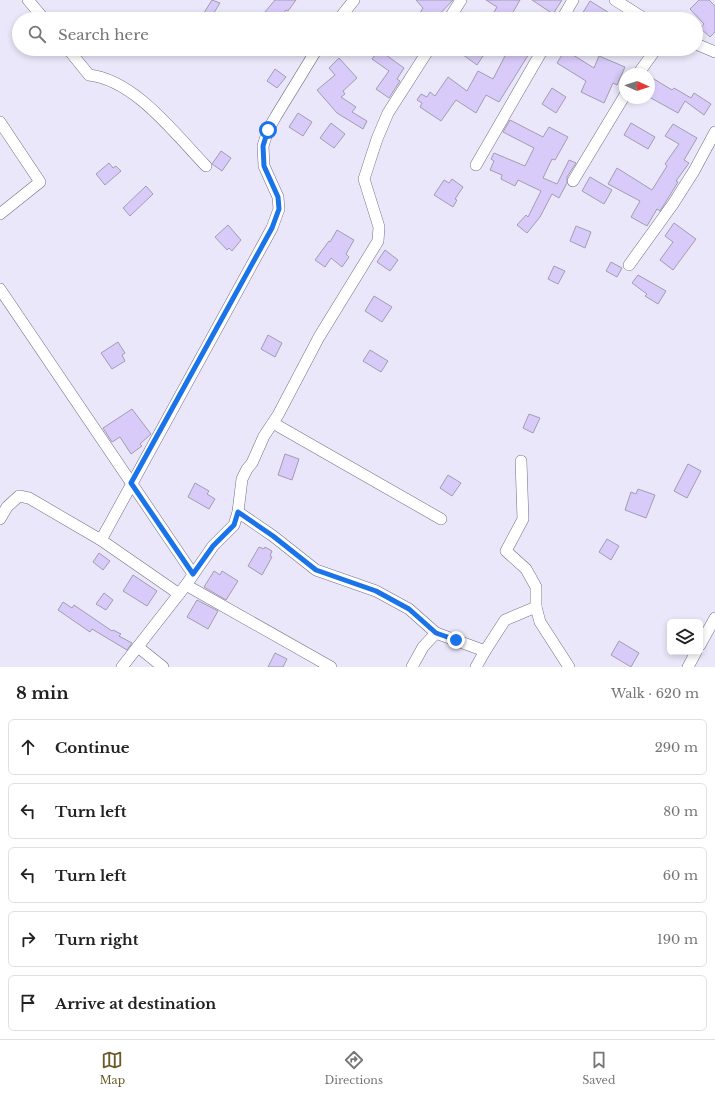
<!DOCTYPE html>
<meta charset="utf-8">
<style>
:root{--surface:#fff;--page:#f6f6f6;--text:#222;--muted:#767676;--line:#e0e0e0;--accent:#6a5826}
body{margin:0;font-family:"Libre Baskerville",serif;background:var(--page);color:var(--text)}
.controls{position:absolute;right:12px;bottom:12px;display:grid;overflow:hidden;border-radius:6px;box-shadow:0 2px 6px #0003}
.controls button{width:36px;height:36px;display:grid;place-items:center;padding:0;border:0;border-bottom:1px solid var(--line);background:var(--surface);color:var(--text);font:20px sans-serif}
.compass{position:absolute;left:619px;top:68px;width:36px;height:36px;border-radius:50%;background:var(--surface);box-shadow:0 2px 6px #0003;rotate:93deg}
.stop{position:absolute;width:12px;height:12px;margin:-9px;border:3px solid #1a73e8;border-radius:50%;background:#fff}
.stop.end{background:#1a73e8;border-color:#fff;box-shadow:0 1px 4px #0008}
.list{margin:0;padding:0;list-style:none}
h2{display:flex;justify-content:space-between;align-items:center;height:52px;margin:0;padding:0 16px;font-size:17px}
h2 small{font-size:13px;font-weight:400;color:var(--muted)}
.list li{display:grid;grid-template-columns:26px 1fr auto;gap:12px;align-items:center;box-sizing:border-box;height:56px;margin:0 8px 8px;padding:0 8px;border:1px solid var(--line);border-radius:6px}
.list b{display:block;font-size:15px;white-space:nowrap}
.list em{font-size:13px;font-style:normal;color:var(--muted)}
.icon{flex:none;width:22px;height:22px;fill:none;stroke:currentColor;stroke-width:2;stroke-linecap:round;stroke-linejoin:round}
.map{position:relative;flex:none;width:715px;height:667px;overflow:hidden}
.search{position:absolute;background:var(--surface);box-shadow:0 2px 6px #0003;left:12px;right:12px;top:12px;height:44px;display:flex;align-items:center;gap:10px;box-sizing:border-box;padding:0 14px;border-radius:22px;color:var(--muted);font-size:15px}
.sheet{height:372px;background:var(--surface)}
nav{display:flex;justify-content:space-around;align-items:center;box-sizing:border-box;height:56px;border-top:1px solid var(--line);background:var(--surface);font-size:11px;color:var(--muted)}
nav a{display:grid;justify-items:center;gap:2px}
nav .on{color:var(--accent)}
.map>svg:first-child{display:block}
.building{fill:#d8caf9;stroke:#a29daf}
.lines{fill:none;stroke-linecap:round;stroke-linejoin:round}
.minor-casing{stroke:#736e80;stroke-width:12}
.minor{stroke:#fff;stroke-width:11}
.route{stroke:#1a73e8;stroke-width:5}
</style>
<div class="map">
<svg width="715" height="667" viewBox="0 0 715 667">
<rect width="100%" height="100%" fill="#ebe7fa"/>
<!-- building -->
<g class="building">
<polygon points="212,0 220,3 210,19 207,19 202,16"/>
<polygon points="275,0 296,0 288,11 286,10 279,19 259,19"/>
<polygon points="416,0 453,0 435,19 428,19 420,13 423,8"/>
<polygon points="486,0 520,0 509,19 490,19 497,7"/>
<polygon points="532,0 562,0 553,14"/>
<polygon points="699,0 709,0 715,6 715,32 710,37 700,28 704,24 690,9"/>
<polygon points="590,1 619,19 579,19"/>
<polygon points="466,49 480,49 485,53 477,65 462,54"/>
<polygon points="496,49 532,49 499,102 486,95 476,113 456,100 441,121 420,107 422,103 417,100 421,94 427,97 430,92 435,96 448,77 467,91 478,71 493,79 506,54"/>
<polygon points="379,50 404,68 397,79 400,81 389,98 376,89 389,71 372,59"/>
<polygon points="565,50 594,68 599,56 625,67 617,85 613,83 604,103 581,92 586,81 557,63"/>
<polygon points="339,58 357,78 343,91 345,94 341,97 356,107 352,112 367,121 363,129 337,113 317,90 335,75 329,68"/>
<polygon points="275,69 286,77 277,88 267,81"/>
<polygon points="649,76 672,90 674,88 691,98 694,93 711,104 704,115 685,101 678,113 649,97"/>
<polygon points="552,88 566,97 556,113 542,104"/>
<polygon points="298,113 312,122 303,136 289,127"/>
<polygon points="510,120 543,137 549,127 568,137 555,160 552,159 543,178 557,184 569,160 576,163 567,177 567,183 559,198 552,194 540,217 527,233 517,225 526,215 528,217 541,191 518,180 515,186 501,179 502,175 490,170 494,161 491,159 494,153 525,166 534,148 503,132"/>
<polygon points="331,123 345,134 334,148 320,138"/>
<polygon points="631,123 655,137 648,149 624,135"/>
<polygon points="673,124 697,138 684,160 689,163 676,181 678,182 667,200 660,211 657,209 647,226 631,217 640,201 608,184 617,168 652,190 667,166 665,164 679,144 665,136"/>
<polygon points="221,151 231,158 222,171 212,164"/>
<polygon points="109,163 113,168 116,166 121,171 105,185 96,174"/>
<polygon points="590,177 612,190 604,204 582,191"/>
<polygon points="452,179 463,187 455,199 457,200 453,207 434,195 444,180 449,183"/>
<polygon points="146,186 153,194 130,216 123,208"/>
<polygon points="674,223 696,239 673,270 660,260 673,242 665,236"/>
<polygon points="228,225 241,240 232,251 229,248 227,250 215,237"/>
<polygon points="576,226 591,232 585,248 570,241"/>
<polygon points="337,230 354,240 346,254 349,257 342,267 331,258 325,267 315,260 329,241 330,242"/>
<polygon points="385,250 398,260 390,271 377,262"/>
<polygon points="611,262 622,268 617,277 606,271"/>
<polygon points="554,266 565,271 558,284 548,279"/>
<polygon points="638,275 666,291 658,304 645,296 647,294 632,283"/>
<polygon points="374,296 392,307 382,322 365,311"/>
<polygon points="268,335 282,343 275,357 261,349"/>
<polygon points="118,342 125,353 122,355 125,361 112,369 101,353"/>
<polygon points="370,350 388,361 381,372 363,361"/>
<polygon points="132,409 151,434 140,444 142,446 131,454 120,437 112,442 103,428"/>
<polygon points="529,414 540,418 533,433 523,428"/>
<polygon points="285,454 299,459 292,480 278,475"/>
<polygon points="688,464 701,471 687,498 674,491"/>
<polygon points="448,475 461,483 452,496 440,488"/>
<polygon points="195,483 209,491 207,494 215,499 209,509 188,497"/>
<polygon points="638,489 655,495 646,518 625,510 631,492 636,494"/>
<polygon points="607,539 619,546 611,560 599,552"/>
<polygon points="259,547 264,549 265,547 272,551 270,556 272,557 262,575 248,566"/>
<polygon points="99,553 110,561 103,570 93,562"/>
<polygon points="214,571 220,575 222,571 238,581 226,600 204,587"/>
<polygon points="133,575 157,591 147,606 123,591"/>
<polygon points="104,593 113,600 106,610 96,604"/>
<polygon points="197,600 218,611 208,629 187,617"/>
<polygon points="63,602 72,608 74,605 112,631 113,630 121,634 119,636 132,643 127,650 92,629 90,632 58,610"/>
<polygon points="619,641 639,653 631,667 611,655"/>
<polygon points="275,653 287,659 283,667 268,667"/>
</g>
<g class="lines">
<!-- minor casing -->
<g class="minor-casing">
<g id="minor">
<polyline points="28,0 44,19"/>
<polyline points="615,0 645,19"/>
<polyline points="339,19 354,0"/>
<polyline points="449,19 461,0"/>
<polyline points="562,19 573,0"/>
<polyline points="696,44 715,52"/>
<path d="M68,49l21,26c46,5 86,59 117,91"/>
<polyline points="638,74 656,49"/>
<polyline points="0,122 40,182 0,214"/>
<polyline points="476,165 543,49"/>
<polyline points="573,181 625,95"/>
<polyline points="629,265 673,204 694,171 715,132"/>
<polyline points="0,289 193,574"/>
<polyline points="273,423 441,519"/>
<polyline points="238,512 273,536 316,570 376,591 409,609 436,633 423,647 412,667"/>
<polyline points="0,519 7,507 19,496 29,498 101,540 179,594"/>
<polyline points="101,540 272,228 279,209 278,197 264,166 263,146 268,130 276,116 317,49"/>
<polyline points="186,585 331,667"/>
<polyline points="536,607 540,622 569,667"/>
<polyline points="436,633 485,651 505,620 536,607 536,587 526,569 506,551 523,519 521,461"/>
<polyline points="700,645 715,618"/>
<polyline points="138,647 163,667"/>
<polyline points="122,667 186,585 213,546 234,525 238,512 242,479 247,469 252,463 264,436 278,415 319,337 378,241 379,227 364,179 377,139 388,113 429,49"/>
<polyline points="476,667 485,651"/>
<polyline points="688,667 696,652"/>
</g>
</g>
<!-- minor -->
<use href="#minor" class="minor"/>
</g>
<g class="lines">
<!-- route -->
<polyline class="route" points="268,130 263,146 264,166 278,197 279,209 272,228 131,483 193,574 213,546 234,525 238,512 273,536 316,570 376,591 409,609 436,633 456,640"/>
</g>
</svg>
<div class="controls">
<button><svg class="icon" aria-label="layers" viewBox="0 0 24 24"><path d="M12 4l9 5-9 5-9-5zM3 14l9 5 9-5"/></svg></button>
</div>
<svg class="compass" viewBox="-18 -18 36 36"><path d="M0-13l5 13h-10z" fill="#e53935"/><path d="M0 13l5-13h-10z" fill="#767676"/></svg>
<div class="stop" style="left:268px;top:130px"></div>
<div class="stop end" style="left:456px;top:640px"></div>
<div class="search"><svg class="icon" aria-label="search" viewBox="0 0 24 24"><circle cx="10" cy="10" r="6"/><path d="M15 15l6 6"/></svg>Search here</div>
</div>
<section class="sheet">
<h2>8 min<small>Walk · 620 m</small></h2>
<ul class="list">
<li><svg class="icon" aria-label="ahead" viewBox="0 0 24 24"><path d="M12 20V5M6 11l6-6 6 6"/></svg><div><b>Continue</b></div><em>290 m</em></li>
<li><svg class="icon" aria-label="left" viewBox="0 0 24 24"><path d="M17 20v-9H6M10 6l-5 5 5 5"/></svg><div><b>Turn left</b></div><em>80 m</em></li>
<li><svg class="icon" aria-label="left" viewBox="0 0 24 24"><path d="M17 20v-9H6M10 6l-5 5 5 5"/></svg><div><b>Turn left</b></div><em>60 m</em></li>
<li><svg class="icon" aria-label="right" viewBox="0 0 24 24"><path d="M7 20v-9h11M14 6l5 5-5 5"/></svg><div><b>Turn right</b></div><em>190 m</em></li>
<li><svg class="icon" aria-label="arrive" viewBox="0 0 24 24"><path d="M6 21V4h12l-3 4 3 4H6"/></svg><div><b>Arrive at destination</b></div></li>
</ul>
</section>
<nav>
<a class="on"><svg class="icon" aria-label="map" viewBox="0 0 24 24"><path d="M3 6l6-2 6 2 6-2v14l-6 2-6-2-6 2zM9 4v14M15 6v14"/></svg>Map</a>
<a><svg class="icon" aria-label="directions" viewBox="0 0 24 24"><path d="M12 3l9 9-9 9-9-9zM9 14v-3h6M13 9l2 2-2 2"/></svg>Directions</a>
<a><svg class="icon" aria-label="saved" viewBox="0 0 24 24"><path d="M7 4h10v16l-5-4-5 4z"/></svg>Saved</a>
</nav>
